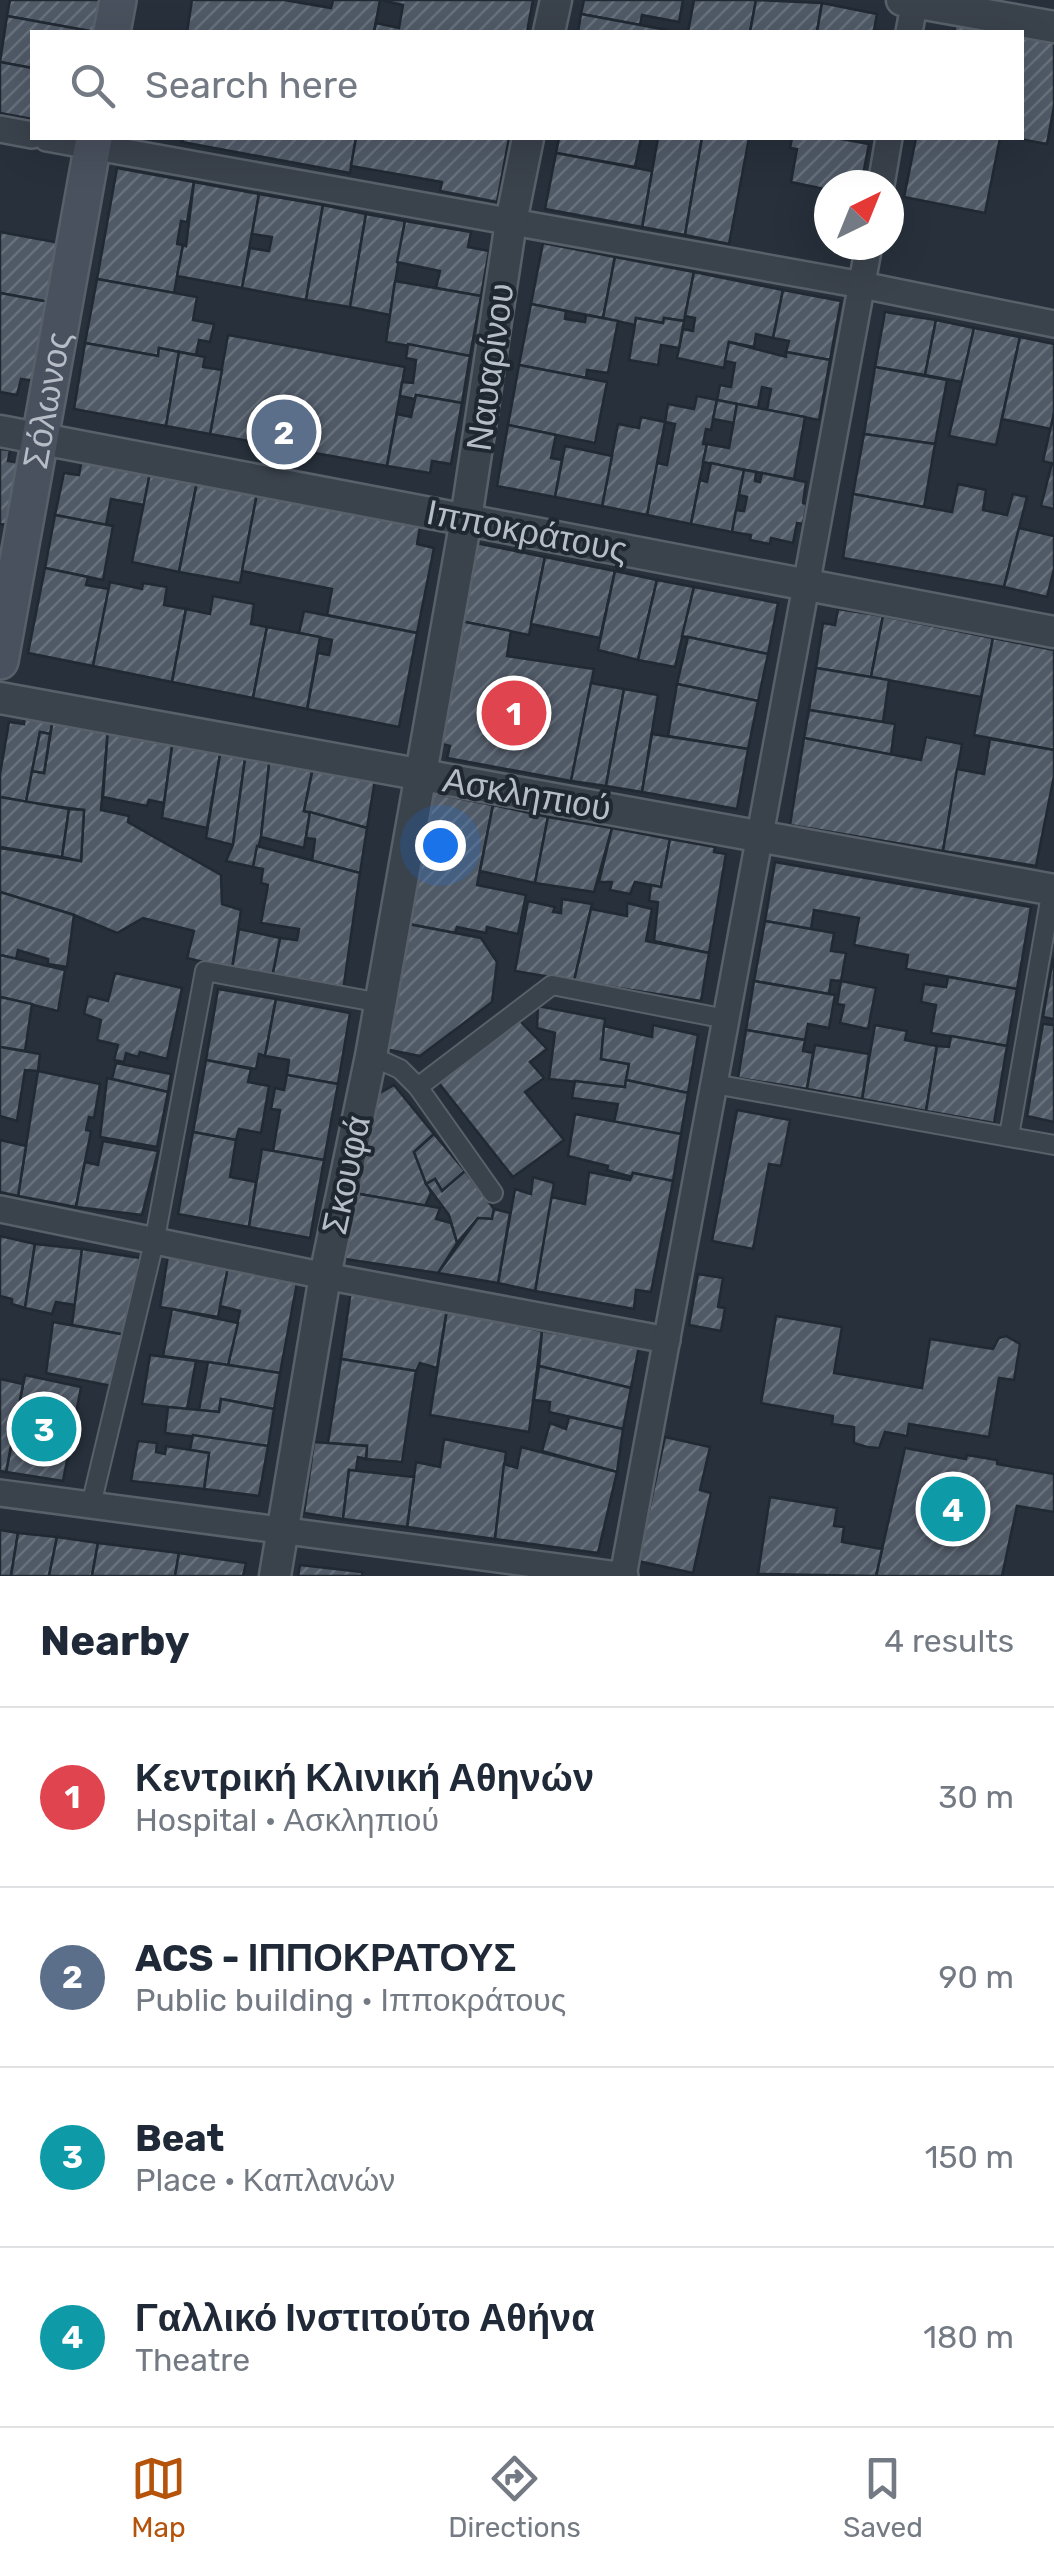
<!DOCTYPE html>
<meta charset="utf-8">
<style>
:root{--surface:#fff;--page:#f6f6f7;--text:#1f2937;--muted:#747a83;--line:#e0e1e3;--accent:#b45309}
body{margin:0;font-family:Rubik,sans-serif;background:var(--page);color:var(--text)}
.compass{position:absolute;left:814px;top:170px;width:90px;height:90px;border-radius:50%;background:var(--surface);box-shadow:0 10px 40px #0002;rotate:43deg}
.you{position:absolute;left:440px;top:845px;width:35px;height:35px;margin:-25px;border:8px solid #fff;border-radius:50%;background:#1a73e8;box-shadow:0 0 0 15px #1a73e833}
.badge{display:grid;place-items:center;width:65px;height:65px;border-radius:50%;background:var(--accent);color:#fff;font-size:32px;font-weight:700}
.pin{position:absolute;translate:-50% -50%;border:5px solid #fff;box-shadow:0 2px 10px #0006}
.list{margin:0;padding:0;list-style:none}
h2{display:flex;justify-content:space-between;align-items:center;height:130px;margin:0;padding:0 40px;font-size:42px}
h2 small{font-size:32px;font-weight:400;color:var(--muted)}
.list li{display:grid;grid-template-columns:65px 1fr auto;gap:30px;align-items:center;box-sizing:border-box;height:180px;padding:0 40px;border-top:2px solid var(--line)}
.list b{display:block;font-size:38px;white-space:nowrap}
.list p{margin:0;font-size:32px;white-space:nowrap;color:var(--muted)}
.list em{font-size:32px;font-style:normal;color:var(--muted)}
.icon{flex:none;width:55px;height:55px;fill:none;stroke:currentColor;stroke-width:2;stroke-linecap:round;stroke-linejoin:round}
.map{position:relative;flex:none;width:1054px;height:1576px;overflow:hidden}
.search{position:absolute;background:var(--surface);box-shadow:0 10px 40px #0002;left:30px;right:30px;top:30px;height:110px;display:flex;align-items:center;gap:25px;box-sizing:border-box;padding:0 35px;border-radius:0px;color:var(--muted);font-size:38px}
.sheet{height:850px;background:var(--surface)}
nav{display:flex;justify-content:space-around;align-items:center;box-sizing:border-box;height:140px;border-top:2px solid var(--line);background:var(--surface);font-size:28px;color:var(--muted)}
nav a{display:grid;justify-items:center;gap:5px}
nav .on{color:var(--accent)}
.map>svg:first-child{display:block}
.building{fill:url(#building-hatch);stroke:#212933;stroke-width:2.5}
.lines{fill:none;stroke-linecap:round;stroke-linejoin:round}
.pedestrian-casing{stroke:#58606a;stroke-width:22}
.minor-casing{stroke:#58606a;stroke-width:30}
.tertiary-casing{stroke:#58606a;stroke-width:35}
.secondary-casing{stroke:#58606a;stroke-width:40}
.pedestrian{stroke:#3a424c;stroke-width:18}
.minor{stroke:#3a424c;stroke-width:25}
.tertiary{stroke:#3a424c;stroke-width:30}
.secondary{stroke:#49515e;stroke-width:35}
.labels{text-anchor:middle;stroke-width:8;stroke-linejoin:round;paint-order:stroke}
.street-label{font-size:35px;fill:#b6bdc7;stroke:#1f2731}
</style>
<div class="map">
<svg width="1054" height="1576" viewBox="0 0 1054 1576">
<defs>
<pattern id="building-hatch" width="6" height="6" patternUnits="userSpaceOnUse" patternTransform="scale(2.5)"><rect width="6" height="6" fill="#505a67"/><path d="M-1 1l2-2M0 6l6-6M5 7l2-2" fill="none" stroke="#67707b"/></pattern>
</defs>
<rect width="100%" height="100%" fill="#27303b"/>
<!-- building -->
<g class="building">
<polygon points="10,0 109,0 95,32 7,16"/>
<polygon points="192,0 284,0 331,8 333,0 380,0 374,32 187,32"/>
<polygon points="380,0 533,0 527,32 374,32 376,23 399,28 403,5"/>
<polygon points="584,0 683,0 679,22 642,15 640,25 581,14"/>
<polygon points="694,0 756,0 750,32 688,32"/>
<polygon points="756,0 822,3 817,32 750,32"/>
<polygon points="822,3 877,14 874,30 886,32 817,32"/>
<polygon points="581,14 667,30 666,32 578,32"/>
<polygon points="7,16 95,32 32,32 32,68 0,62"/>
<polygon points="956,24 998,32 954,32"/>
<polygon points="1022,37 1054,43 1054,106 1047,144 1014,138 1022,138"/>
<polygon points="0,62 32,68 32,119 0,113"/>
<polygon points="183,138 356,138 350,173 182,142"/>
<polygon points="356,138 509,138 497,202 440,191 442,182 351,166"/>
<polygon points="559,138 647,138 641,138 635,167 556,153"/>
<polygon points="658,138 702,138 685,235 642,227"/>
<polygon points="702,138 749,138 729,244 685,235"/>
<polygon points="792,138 836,138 869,144 861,185 829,185 829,190 791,182 797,149 790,148"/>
<polygon points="916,138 1000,138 985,213 904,197"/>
<polygon points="556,153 652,171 642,227 545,209"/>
<polygon points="117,168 194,182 187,222 181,221 177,244 183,245 174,293 97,279"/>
<polygon points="194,182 259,194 242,288 177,276 183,245 186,246"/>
<polygon points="259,194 323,205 306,300 242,288 250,248 269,251 272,237 252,234"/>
<polygon points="323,205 366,214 350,307 306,300"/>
<polygon points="366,214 405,221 390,315 350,307"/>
<polygon points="405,221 471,232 468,247 489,251 481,296 436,288 440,271 397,262"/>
<polygon points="0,232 60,243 49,302 0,293"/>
<polygon points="543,243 615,257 603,318 531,304"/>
<polygon points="615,257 694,272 684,321 664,318 663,323 636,318 635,325 603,318"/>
<polygon points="694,272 783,290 773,338 756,334 754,347 729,342 724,368 677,358 683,329 693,331 695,318 685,316"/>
<polygon points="97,279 197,297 193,320 214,324 210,342 199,340 196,355 159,348 158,356 85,343"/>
<polygon points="395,281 481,296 470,356 386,342"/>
<polygon points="783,290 841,301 830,360 786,352 789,341 773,338"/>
<polygon points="0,293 49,302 35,381 21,379 17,395 0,392"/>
<polygon points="531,304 566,311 565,319 585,322 586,315 618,321 608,373 587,370 586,378 519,365"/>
<polygon points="885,312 936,320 925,375 875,367"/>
<polygon points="636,318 663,323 664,318 684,321 679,348 661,345 658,365 629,360"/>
<polygon points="936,320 974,328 962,382 925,375"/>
<polygon points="974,328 1020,337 996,445 949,436"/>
<polygon points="228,335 405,367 387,466 210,434"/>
<polygon points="1020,337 1054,344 1054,413 1051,429 1002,419"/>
<polygon points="729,342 786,357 786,352 830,360 819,420 767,410 771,389 762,387 758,408 717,400 720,385 731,387 735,363 725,361"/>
<polygon points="85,343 158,356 159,348 179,352 166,426 74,409"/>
<polygon points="408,344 470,356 462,403 416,395 415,399 400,396 402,382 413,383 416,360 406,358"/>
<polygon points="179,352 205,357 203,367 222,370 210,434 166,426"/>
<polygon points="519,365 607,382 595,443 508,425"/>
<polygon points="875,367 947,380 935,444 864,434"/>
<polygon points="416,395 462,403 451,464 432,461 430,473 387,466 397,414 411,417"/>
<polygon points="697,396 717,400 711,430 706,429 703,444 707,444 691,524 647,515 657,463 667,465 675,424 665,422 668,404 694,409"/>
<polygon points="717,400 737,404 734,423 713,419"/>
<polygon points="737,404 805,417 794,479 703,462 707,444 729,448"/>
<polygon points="1054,413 1054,464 1043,461"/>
<polygon points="641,417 665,422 647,515 602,506 618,424 639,428"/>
<polygon points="508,425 556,435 551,458 562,460 555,497 497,486"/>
<polygon points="864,434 935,444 924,507 853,494"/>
<polygon points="565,446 612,456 602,506 555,497"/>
<polygon points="0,449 10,450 8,461 21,463 10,525 0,524"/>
<polygon points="82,459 150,473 144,505 111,499 106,525 55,515 64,473 79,475"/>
<polygon points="711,463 744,470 732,532 691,524 700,480 707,482"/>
<polygon points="1052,463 1054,464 1054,509 1041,506"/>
<polygon points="744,470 756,472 755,481 760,482 762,473 806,482 803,503 807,504 803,524 797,523 793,543 771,538 770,544 750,540 751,535 732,532 736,510 744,511 747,497 739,495"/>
<polygon points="150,473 197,482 179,572 132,562"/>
<polygon points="197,482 257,494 240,583 179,572"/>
<polygon points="958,484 986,490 983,510 1007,515 1013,494 1027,497 1004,587 843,558 853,494 952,512"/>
<polygon points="257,494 420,527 417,544 434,548 417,633 327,615 332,589 242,571"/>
<polygon points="55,515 113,526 103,580 45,568"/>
<polygon points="1019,528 1054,536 1054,569 1047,597 1004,587"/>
<polygon points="476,543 545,557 529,635 460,621"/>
<polygon points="545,557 615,571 600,638 531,624"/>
<polygon points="45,568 88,577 86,585 109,589 93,666 28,653"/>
<polygon points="615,571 657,580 638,660 598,650"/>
<polygon points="657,580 694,587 675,667 638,660"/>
<polygon points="110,582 142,589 143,583 167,587 164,605 186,609 172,682 93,666"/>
<polygon points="694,587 778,603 768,654 682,636"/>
<polygon points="213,596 254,604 251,624 267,627 253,698 172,682 186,609 210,614"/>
<polygon points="838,609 883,616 871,677 816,668 823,623 835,625"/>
<polygon points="304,611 417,633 399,727 307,709 318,653 329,655 332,640 299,633"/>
<polygon points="883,616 993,638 981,697 871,677"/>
<polygon points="460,621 511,631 507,656 594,669 571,781 447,758 450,746 438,743"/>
<polygon points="267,627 320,637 307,709 253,698"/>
<polygon points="688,637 768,654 758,701 677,684"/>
<polygon points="993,638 1054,650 1054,750 974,735"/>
<polygon points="816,668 889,680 883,722 809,710"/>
<polygon points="591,683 624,689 606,786 571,781"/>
<polygon points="677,684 758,701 748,749 668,736"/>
<polygon points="624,689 658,695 642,792 606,786"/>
<polygon points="809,710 895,724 891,755 804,738"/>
<polygon points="25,714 53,719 50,734 40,732 26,802 0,797 0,774 9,722 24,724"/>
<polygon points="53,719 108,729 101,810 129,816 128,822 221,875 222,904 241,910 232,969 187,958 194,931 143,918 117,933 74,915 0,892 0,848 81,861 84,810 26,802 32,771 44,773"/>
<polygon points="108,729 173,740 164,803 149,800 147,806 103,797"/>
<polygon points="40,732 50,734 44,773 32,771"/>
<polygon points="652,734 748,749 737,809 642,792"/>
<polygon points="926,737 962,744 943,851 790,825 804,738 921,760"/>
<polygon points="990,739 1054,750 1054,776 1036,866 943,851 957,769 984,774"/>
<polygon points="173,740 221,749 207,828 162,818"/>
<polygon points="221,749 246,752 233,845 206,838"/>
<polygon points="246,752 270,756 261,837 253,867 226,861 233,845"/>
<polygon points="270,756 314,763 304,811 310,812 304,848 261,837"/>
<polygon points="314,763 376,774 367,828 304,811"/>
<polygon points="427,792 493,805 477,885 526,895 518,934 487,927 486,933 457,927 455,933 403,923"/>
<polygon points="0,797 69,809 62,857 0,847"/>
<polygon points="493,805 548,817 535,883 480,871"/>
<polygon points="69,809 84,810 81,861 62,857"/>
<polygon points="310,812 367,828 360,873 312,861 315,839 306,838"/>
<polygon points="548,817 612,828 594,892 535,883"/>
<polygon points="612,828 670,839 661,887 635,882 630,894 610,890 612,882 599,882"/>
<polygon points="670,839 715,847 714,852 726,854 709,953 654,941 658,902 649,901 651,885 661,887"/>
<polygon points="257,846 360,873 343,991 272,977 280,938 297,940 299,929 261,923 268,885 261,883 263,869 253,867"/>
<polygon points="775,862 1031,907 1017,989 906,969 908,955 854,945 859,918 814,910 811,929 765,921"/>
<polygon points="0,892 74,915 67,967 48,964 48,959 18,950 16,959 0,955"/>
<polygon points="562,899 592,904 574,981 515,971 528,901 555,907 553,912 561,913"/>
<polygon points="627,903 652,909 646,941 709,953 701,1001 574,981 591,909 627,916"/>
<polygon points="765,921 834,933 831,951 846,953 841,981 831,980 829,994 754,981"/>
<polygon points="403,923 481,938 497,962 492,1002 420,1056 380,1048"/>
<polygon points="239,929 280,938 272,977 232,969"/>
<polygon points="0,955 65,970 58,1011 0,997"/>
<polygon points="1053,959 1054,959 1054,1019 1043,1017"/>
<polygon points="115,973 182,988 167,1059 140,1052 138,1057 126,1053 124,1062 114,1060 118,1045 97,1040 101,1020 84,1014 88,996 108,1001"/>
<polygon points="948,977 1017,989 1007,1046 931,1033 936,1005 921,1002 924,984 946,987"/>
<polygon points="754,981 835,995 829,1028 808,1024 805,1040 746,1030"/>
<polygon points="841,981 876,988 868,1029 840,1023 844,1005 837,1004"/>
<polygon points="218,989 276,999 265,1056 259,1054 256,1069 206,1060"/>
<polygon points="0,997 32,1004 25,1051 0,1047"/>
<polygon points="276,999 350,1013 338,1084 287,1075 289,1060 265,1056"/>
<polygon points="538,1006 605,1019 601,1059 629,1064 625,1087 549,1079 555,1033 537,1028"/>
<polygon points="520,1021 547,1049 530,1062 544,1078 525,1092 564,1140 513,1177 438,1082"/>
<polygon points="1043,1024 1054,1025 1054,1122 1027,1116"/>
<polygon points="653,1025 698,1035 688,1093 626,1080 629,1064 601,1059 604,1026 652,1037"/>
<polygon points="875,1025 907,1031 905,1040 937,1046 926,1111 862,1099"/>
<polygon points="746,1030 805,1040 803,1051 813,1053 807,1089 738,1078"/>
<polygon points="951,1036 1007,1046 994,1123 926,1111 937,1046 949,1047"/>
<polygon points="815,1045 869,1054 862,1099 807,1089"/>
<polygon points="0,1047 40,1054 38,1071 25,1070 17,1121 0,1116"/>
<polygon points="206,1060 251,1069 248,1082 269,1086 261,1133 239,1129 236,1140 193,1132"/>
<polygon points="116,1063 171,1074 168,1092 112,1079"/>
<polygon points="38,1071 100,1084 94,1118 89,1117 86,1130 91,1131 76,1207 18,1196"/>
<polygon points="287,1075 338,1084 324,1160 273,1151 280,1110 271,1109 275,1088 284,1090"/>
<polygon points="107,1078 168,1092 157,1147 100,1137"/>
<polygon points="626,1080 688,1093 681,1134 614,1122 618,1104 572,1098 575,1081 625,1087"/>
<polygon points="394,1085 434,1134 414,1152 431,1193 425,1206 354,1193 371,1098"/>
<polygon points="737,1110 790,1120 781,1166 769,1164 753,1249 712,1241"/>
<polygon points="575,1114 681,1134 673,1181 633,1173 632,1177 607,1170 608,1166 568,1156"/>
<polygon points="193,1132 236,1140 230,1177 256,1182 249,1227 178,1214"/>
<polygon points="434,1134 465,1171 442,1191 435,1179 426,1184 414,1152"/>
<polygon points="0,1140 26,1146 18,1196 0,1192"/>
<polygon points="103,1141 158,1151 142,1215 76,1207 85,1162 98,1165"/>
<polygon points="262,1149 324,1160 310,1238 249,1227"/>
<polygon points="465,1171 494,1209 492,1219 478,1218 457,1243 449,1215 426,1184 435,1179 442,1191"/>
<polygon points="589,1172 630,1180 633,1173 673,1181 651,1292 636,1290 634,1309 535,1291 551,1197 585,1204"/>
<polygon points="533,1177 554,1183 535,1291 498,1283 515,1189 531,1194"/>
<polygon points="354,1193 440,1208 436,1219 451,1223 457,1243 438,1273 345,1259"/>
<polygon points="494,1209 510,1213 498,1283 438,1273 478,1218 492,1219"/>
<polygon points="0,1236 35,1244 25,1308 12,1304 12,1299 0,1296"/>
<polygon points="35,1244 82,1249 75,1305 56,1302 52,1314 25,1308"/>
<polygon points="82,1249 140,1258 126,1335 72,1325"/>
<polygon points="168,1255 228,1268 218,1317 160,1307"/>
<polygon points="228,1268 297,1283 280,1373 228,1365 240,1311 220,1306"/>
<polygon points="698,1274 723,1278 718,1307 725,1308 721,1331 689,1325"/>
<polygon points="351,1290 447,1310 437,1368 420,1363 416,1371 341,1359"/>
<polygon points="172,1309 238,1323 228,1365 163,1356"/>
<polygon points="447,1310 542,1331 529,1432 430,1415"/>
<polygon points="776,1316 842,1327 834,1373 922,1388 930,1339 993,1349 999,1338 1006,1336 1020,1344 1014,1380 999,1378 989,1437 909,1424 907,1436 885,1432 879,1448 867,1447 854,1443 854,1427 832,1424 833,1416 761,1403"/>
<polygon points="53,1322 126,1335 117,1387 46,1373"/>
<polygon points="542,1331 639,1346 631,1388 539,1366"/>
<polygon points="150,1355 196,1361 187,1409 142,1404"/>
<polygon points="341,1359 416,1371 402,1462 366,1459 367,1446 328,1443"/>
<polygon points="208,1362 280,1373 274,1409 221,1399 219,1412 199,1410"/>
<polygon points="539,1366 631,1388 623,1429 549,1412 550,1402 534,1400"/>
<polygon points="25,1375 81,1387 63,1481 6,1472"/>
<polygon points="0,1379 23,1384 6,1472 0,1471"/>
<polygon points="221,1399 274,1409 268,1446 165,1433 168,1407 219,1412"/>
<polygon points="569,1417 623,1429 617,1472 542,1451 550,1423 566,1429"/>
<polygon points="193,1435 268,1446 259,1496 204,1489 209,1453 190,1450"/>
<polygon points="665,1437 710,1447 700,1490 711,1493 693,1573 638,1561"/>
<polygon points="444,1439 506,1452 495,1539 407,1527 416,1462 440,1467"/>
<polygon points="138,1441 157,1443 156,1452 165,1454 166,1446 209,1453 204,1489 131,1481"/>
<polygon points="314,1442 367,1446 366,1459 358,1457 356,1471 349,1470 343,1519 304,1513"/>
<polygon points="521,1447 617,1472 598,1553 495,1539 504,1464 517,1468"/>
<polygon points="905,1448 966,1459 967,1455 997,1460 997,1464 1054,1474 1054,1512 1017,1506 1002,1576 876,1576"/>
<polygon points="349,1470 414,1477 407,1527 343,1519"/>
<polygon points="770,1497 837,1508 834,1526 844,1527 842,1542 882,1549 876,1576 758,1574"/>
<polygon points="0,1530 18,1533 11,1576 0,1576"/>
<polygon points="18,1533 57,1537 49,1576 11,1576"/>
<polygon points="57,1537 98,1543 92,1576 49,1576"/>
<polygon points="98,1543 179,1553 175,1576 92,1576"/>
<polygon points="179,1553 246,1563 243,1576 175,1576"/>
<polygon points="300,1565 362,1572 362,1576 298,1576"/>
</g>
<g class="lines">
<!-- pedestrian casing -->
<g class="pedestrian-casing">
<g id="pedestrian">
<polyline points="371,1056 400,1069 418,1087 493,1193"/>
<polyline points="714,1084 1054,1145"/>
<polyline points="418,1087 552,985 726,1019"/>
<polyline points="1009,1136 1052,889"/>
<polyline points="91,1505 155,1238 205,971 381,1003"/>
</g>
</g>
<!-- minor casing -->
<g class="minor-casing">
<g id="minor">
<polyline points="909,32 915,0"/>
<polyline points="0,129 32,135"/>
<polyline points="47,138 862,285 1054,324"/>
<polyline points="881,185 889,138"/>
<polyline points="0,1209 325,1276 667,1340"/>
<polyline points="0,1493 625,1576"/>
<polyline points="623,1576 869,245"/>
</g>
</g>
<!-- tertiary casing -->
<g class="tertiary-casing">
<g id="tertiary">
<polyline points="902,0 1054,27"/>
<polyline points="549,32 556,0"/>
<polyline points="0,431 1054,632"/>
<polyline points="0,698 1054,890"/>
<polyline points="275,1576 325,1276 371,1056 466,519 511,222 528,138"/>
</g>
</g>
<!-- secondary casing -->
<g class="secondary-casing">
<g id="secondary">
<polyline points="112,32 118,0"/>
<path id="s1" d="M0,661l94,-523"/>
</g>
</g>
<!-- pedestrian -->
<use href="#pedestrian" class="pedestrian"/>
<!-- minor -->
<use href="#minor" class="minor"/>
<!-- tertiary -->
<use href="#tertiary" class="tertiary"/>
<!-- secondary -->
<use href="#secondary" class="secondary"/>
</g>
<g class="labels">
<!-- street labels -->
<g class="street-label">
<text transform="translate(490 367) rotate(-82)" y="12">Ναυαρίνου</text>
<text dy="12" stroke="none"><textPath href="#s1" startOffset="265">Σόλωνος</textPath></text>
<text transform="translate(527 531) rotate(11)" y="12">Ιπποκράτους</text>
<text transform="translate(527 794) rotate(10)" y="12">Ασκληπιού</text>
<text transform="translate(346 1175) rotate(-78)" y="12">Σκουφά</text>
</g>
</g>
</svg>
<svg class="compass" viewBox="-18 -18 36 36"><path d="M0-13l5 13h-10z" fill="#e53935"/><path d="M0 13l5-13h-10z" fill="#747a83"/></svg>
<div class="you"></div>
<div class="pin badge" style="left:514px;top:713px;background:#e0444e">1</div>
<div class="pin badge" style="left:284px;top:432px;background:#5c6f8a">2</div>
<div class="pin badge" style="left:44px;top:1429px;background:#0f9aa8">3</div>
<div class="pin badge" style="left:953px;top:1509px;background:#0f9aa8">4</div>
<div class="search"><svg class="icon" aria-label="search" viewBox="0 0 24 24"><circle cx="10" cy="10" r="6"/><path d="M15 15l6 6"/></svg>Search here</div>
</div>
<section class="sheet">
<h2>Nearby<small>4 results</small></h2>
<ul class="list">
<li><span class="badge" style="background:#e0444e">1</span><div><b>Κεντρική Κλινική Αθηνών</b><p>Hospital · Ασκληπιού</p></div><em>30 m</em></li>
<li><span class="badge" style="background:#5c6f8a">2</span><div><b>ACS - ΙΠΠΟΚΡΑΤΟΥΣ</b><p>Public building · Ιπποκράτους</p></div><em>90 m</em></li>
<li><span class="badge" style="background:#0f9aa8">3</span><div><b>Beat</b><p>Place · Καπλανών</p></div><em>150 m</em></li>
<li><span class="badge" style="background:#0f9aa8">4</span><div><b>Γαλλικό Ινστιτούτο Αθήνα</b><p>Theatre</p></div><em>180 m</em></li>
</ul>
</section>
<nav>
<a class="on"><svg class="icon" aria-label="map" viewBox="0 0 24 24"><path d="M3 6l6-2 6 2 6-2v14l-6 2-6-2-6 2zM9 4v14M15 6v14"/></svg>Map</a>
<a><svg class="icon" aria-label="directions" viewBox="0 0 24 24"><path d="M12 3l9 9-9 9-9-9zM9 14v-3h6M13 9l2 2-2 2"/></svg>Directions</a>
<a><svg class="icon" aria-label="saved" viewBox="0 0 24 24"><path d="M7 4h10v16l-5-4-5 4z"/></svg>Saved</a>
</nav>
